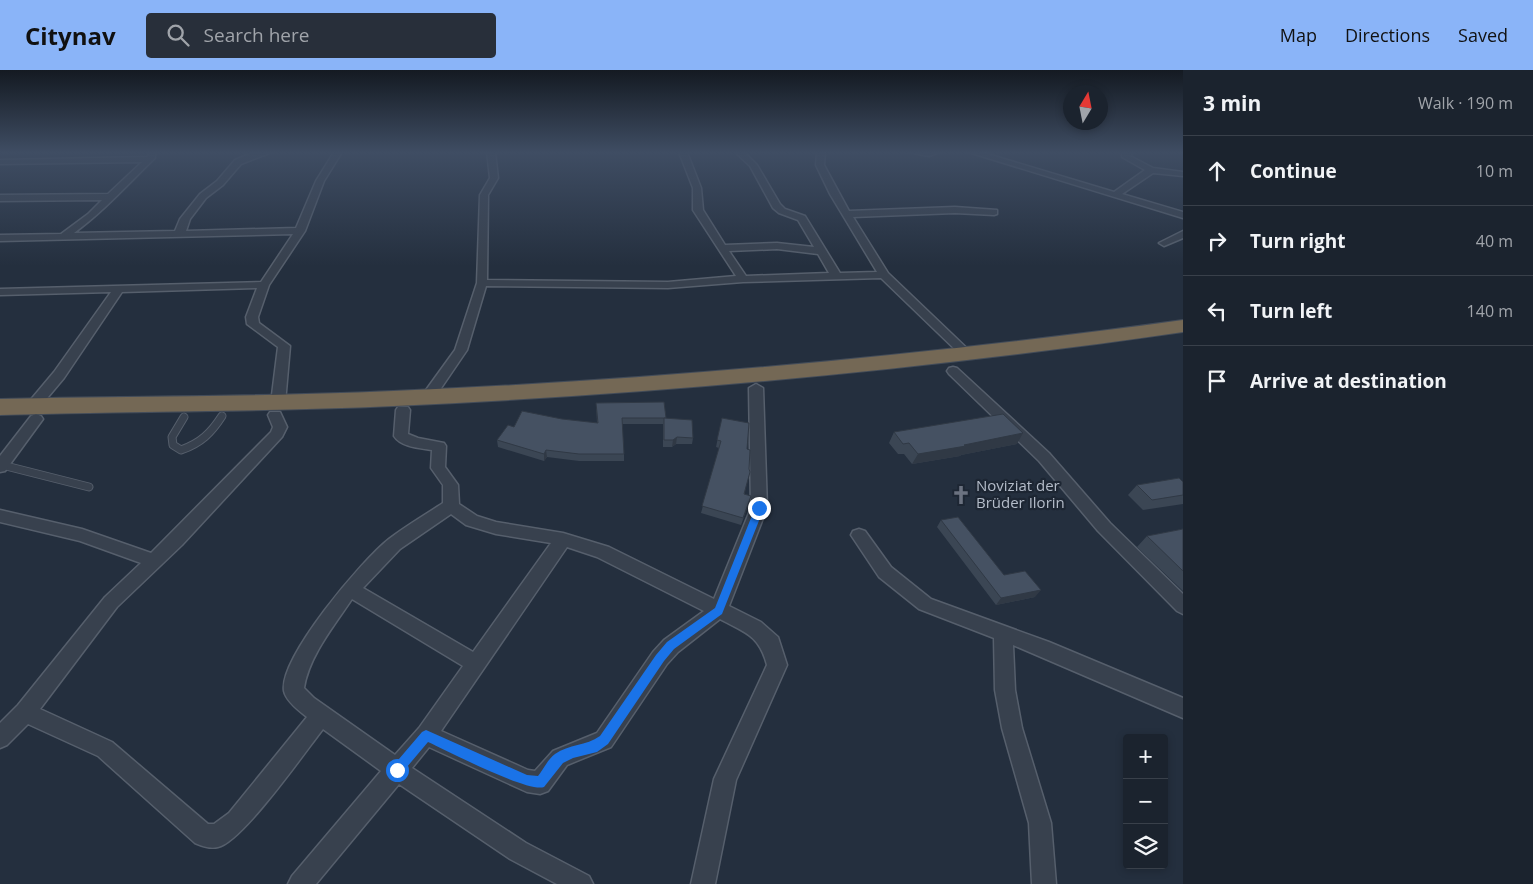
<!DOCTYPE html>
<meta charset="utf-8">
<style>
:root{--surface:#1b232e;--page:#282f3a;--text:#f1f3f6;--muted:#a0a4aa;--line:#39404a;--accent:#8ab4f8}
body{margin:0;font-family:"Open Sans",sans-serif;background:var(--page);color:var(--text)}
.controls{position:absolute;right:15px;bottom:15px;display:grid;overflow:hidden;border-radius:5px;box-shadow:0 2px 8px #0003}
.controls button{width:45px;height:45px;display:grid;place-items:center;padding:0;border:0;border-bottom:1px solid var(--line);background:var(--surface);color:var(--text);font:25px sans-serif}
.compass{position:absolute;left:1063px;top:15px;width:45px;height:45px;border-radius:50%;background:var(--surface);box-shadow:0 2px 8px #0003;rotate:10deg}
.stop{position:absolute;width:15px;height:15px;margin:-11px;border:4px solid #1a73e8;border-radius:50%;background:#fff}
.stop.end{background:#1a73e8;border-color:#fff;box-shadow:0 1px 5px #0008}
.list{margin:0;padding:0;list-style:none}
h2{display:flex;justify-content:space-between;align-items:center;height:65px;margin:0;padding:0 20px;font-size:21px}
h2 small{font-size:16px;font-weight:400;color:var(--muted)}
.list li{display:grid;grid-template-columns:32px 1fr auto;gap:15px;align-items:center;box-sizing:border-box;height:70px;padding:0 20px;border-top:1px solid var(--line)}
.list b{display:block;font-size:19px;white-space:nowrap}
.list em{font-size:16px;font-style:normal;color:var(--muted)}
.icon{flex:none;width:28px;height:28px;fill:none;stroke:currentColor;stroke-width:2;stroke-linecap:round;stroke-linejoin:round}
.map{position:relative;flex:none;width:1183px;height:814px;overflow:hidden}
header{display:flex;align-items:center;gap:30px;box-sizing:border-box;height:70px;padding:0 25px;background:var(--accent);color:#111}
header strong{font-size:24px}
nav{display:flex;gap:28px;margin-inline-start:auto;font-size:18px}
.search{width:350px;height:45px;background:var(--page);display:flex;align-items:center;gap:12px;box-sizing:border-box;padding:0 18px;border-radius:5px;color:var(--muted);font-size:19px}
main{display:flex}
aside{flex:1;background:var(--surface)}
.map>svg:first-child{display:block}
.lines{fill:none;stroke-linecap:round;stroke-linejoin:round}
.lane-casing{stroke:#565f6c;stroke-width:9}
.street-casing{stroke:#565f6c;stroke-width:3}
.highway-casing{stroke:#434c59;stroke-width:2}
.lane{stroke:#38414e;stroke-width:7}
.street{fill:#38414e;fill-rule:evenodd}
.highway{fill:#746855;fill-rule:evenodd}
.wall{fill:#3b4654}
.shaded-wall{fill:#303945}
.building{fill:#455162;stroke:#303945}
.route{fill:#1a73e8}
.labels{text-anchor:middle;stroke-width:4.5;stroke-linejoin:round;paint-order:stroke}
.poi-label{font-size:15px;fill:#b4bcc9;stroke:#1d2633;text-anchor:start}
</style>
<header>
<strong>Citynav</strong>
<div class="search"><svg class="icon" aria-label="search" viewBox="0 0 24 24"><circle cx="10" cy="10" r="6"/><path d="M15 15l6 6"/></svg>Search here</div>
<nav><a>Map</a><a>Directions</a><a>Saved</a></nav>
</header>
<main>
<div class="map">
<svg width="1183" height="814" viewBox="0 0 1183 814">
<rect width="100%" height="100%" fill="#242f3e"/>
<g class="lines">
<!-- lane casing -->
<g class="lane-casing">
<g id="lane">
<path d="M184,347l-12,20 1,8 8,5c20,-7 30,-17 41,-34"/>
<polyline points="2,395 89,417"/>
</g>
</g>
<!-- street casing -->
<g class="street-casing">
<g id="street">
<path d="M254,82h18l-31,12 -18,21 -17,13 -16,21 -4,12 110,-3 20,-47 18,-29h8l-18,29 -19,50 -36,54 -11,32 1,6 31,23 -5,57 -2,3h-10l-2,-3 7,-56 -31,-23 -1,-7 11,-29 -135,4 -58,86 -26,31h-10l-2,-3 2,-3 26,-31 57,-80 -111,3v-6l261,-7 32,-48 -293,7v-6l61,-1 27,-20 14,-14 -102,1v-6l108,-1 34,-32 -142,2v-4l147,-3 2,-3h6v4c-27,26 -51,53 -81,75l101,-2 5,-12 20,-25 17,-13 18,-21z"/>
<path d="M487,82h8l3,26 -10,17 -1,85 181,2 68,-6 -43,-66v-22l-14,-36h8l14,36 2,22 22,35 52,-2 37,4 -16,-27 -19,-7 -6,-5 -23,-42 -15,-14h9l13,13 23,39 5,5 20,7 35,57 37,-1 -47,-78 -14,-29 1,-13h8l-1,13 25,46 106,-4 42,3v4l-3,1 -39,-2 -102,4 35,56 86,82 -2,3h-8l-83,-80 -138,4 -75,6 -182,-2 -19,64 -34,50h-10l-2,-3 34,-47 22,-67 3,-88 10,-17zM777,179l41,5 11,19 -83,3 -17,-25z"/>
<polygon points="908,82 940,82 929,86"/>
<polygon points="968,82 981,82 1114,122 1145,100 1122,87 1122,82 1133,82 1130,86 1153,98 1183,102 1183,106 1153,103 1122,124 1183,142 1183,148"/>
<polygon points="1183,161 1183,168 1164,176 1159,173"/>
<polygon points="953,297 957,298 1049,383 1110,453 1183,524 1183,544 1177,541 1098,461 1039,391 949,304 947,301 949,298"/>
<path d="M756,314l7,4 4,120 -38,98 32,16 17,15 9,28 -51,115 -21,104h-24l23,-105 53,-114c-8,-30 -21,-32 -47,-46l-42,33 -11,12 -56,83 -44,18 -19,26 -8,3 -13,-2 -98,-45 -17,21 114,75 63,33 4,8h-36l-47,-25 -111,-75 -83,100h-28l4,-8 89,-105 -58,-42c-18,23 -81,113 -105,118 -8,2 -16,-1 -23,-4l-97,-87 -70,-32 -21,21 -7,3v-25l18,-18 87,-108 36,-34 -61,-22 -80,-19v-12l82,19 69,24 120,-121 2,-5 -5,-12 2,-3h10l7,15 -5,10 -100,108 -65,62 -77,102 72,33 96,82h6l15,-11 78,-96c-8,-6 -21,-16 -23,-26 -5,-33 78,-131 105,-152 17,-13 36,-24 54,-36v-18l-12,-17 1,-18c-13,-2 -31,-3 -38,-14l2,-26 2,-3h10l2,3 -2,24 10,4 26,5 2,3 -1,21 13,18 1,19 18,12 19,6 67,11 46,14 105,52 37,-91 -2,-120zM451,444l15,11 30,9 55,9 -78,109 -110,-64 37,-39zM567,477l30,10 107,54 -40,29 -11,12 -56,81 -44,18 -18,20 -7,-1 -87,-39zM352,529l111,67 -44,62 -24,27 -81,-57 -10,-10c5,-32 30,-62 48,-89z"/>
<polygon points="36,344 41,346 43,349 5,401 0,402 0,386 31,346"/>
<polygon points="859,459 865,461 891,497 931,529 1049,572 1183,628 1183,648 1013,575 1015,620 1022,658 1051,753 1056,814 1032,814 1029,753 1002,658 995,620 994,568 919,539 879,507 851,465 853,461"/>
</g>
</g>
<!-- highway casing -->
<g class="highway-casing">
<path id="highway" d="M1183,250v12c-262,38 -525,62 -789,74 -132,6 -263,5 -394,9v-16c131,-3 262,-2 393,-8 265,-11 528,-35 790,-71z"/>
</g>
<!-- lane -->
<use href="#lane" class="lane"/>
<!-- street -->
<use href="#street" class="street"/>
<!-- highway -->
<use href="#highway" class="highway"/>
</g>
<!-- wall -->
<g class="wall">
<polygon points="664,332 666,349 693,368 692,374 676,374 672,377 663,377 663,354 622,354 624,384 624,391 579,391 547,387 544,391 498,377 497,370 514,357 562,349 597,353 596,333"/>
<polygon points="722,348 747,379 745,424 749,433 741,455 701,443 719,378 716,377"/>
<polygon points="894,362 1017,374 961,385 960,386 912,394 904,384 898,384 889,373"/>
<polygon points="1183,412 1183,434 1143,440 1128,425 1137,415"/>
<polygon points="941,450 1004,505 1035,527 996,535 937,457"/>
<polygon points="1183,459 1183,521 1137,477 1147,466"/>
</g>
<!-- shaded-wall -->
<g class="shaded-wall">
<polygon points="1023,363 1017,374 961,385 960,386 912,394 918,384"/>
<polygon points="677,367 676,374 672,377 673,370"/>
<polygon points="546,380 547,387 544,391 544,384"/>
<polygon points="1041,520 1035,527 996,535 1001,528"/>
</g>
<!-- building -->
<g class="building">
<polygon points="664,332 666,348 622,348 624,384 579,384 546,380 544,384 497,370 508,355 514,357 522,341 562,349 598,353 596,333"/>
<polygon points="1003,344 1023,363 964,375 966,376 918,384 909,373 903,374 894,362"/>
<polygon points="664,348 692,350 693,368 677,367 673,370 664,370"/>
<polygon points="722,348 749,353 747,379 750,380 749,399 750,402 744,424 751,426 743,448 702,436 721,371 717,370"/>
<polygon points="1179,408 1183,412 1183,425 1152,430 1137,415"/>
<polygon points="958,447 1004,505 1025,501 1041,520 1001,528 941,450"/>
<polygon points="1183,459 1183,501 1147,466"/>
</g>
<!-- sky -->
<linearGradient id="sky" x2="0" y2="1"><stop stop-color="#141a22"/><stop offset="0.42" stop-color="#3f4d63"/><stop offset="1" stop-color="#3f4d63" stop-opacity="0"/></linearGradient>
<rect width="1183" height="196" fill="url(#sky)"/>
<!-- route -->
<path class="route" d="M759,435l5,3 -42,106 -48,35 -10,12 -56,83 -11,8 -24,6 -10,5 -19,24c-16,6 -96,-36 -116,-45l-27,32 -4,1 -4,-1 -1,-4 1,-4 29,-34 4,-2 101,45 11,1c5,-6 10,-17 17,-22 14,-10 31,-8 45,-18l56,-81 11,-13 48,-34 40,-100z"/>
<!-- icons -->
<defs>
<g id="church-bare" transform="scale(1.5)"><path d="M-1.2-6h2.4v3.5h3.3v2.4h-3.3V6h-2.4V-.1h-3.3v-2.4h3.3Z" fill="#6b7280" stroke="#1d2633" stroke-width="2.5" paint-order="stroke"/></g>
</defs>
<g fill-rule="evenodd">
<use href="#church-bare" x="961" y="425"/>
</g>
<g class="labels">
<!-- poi labels -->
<g class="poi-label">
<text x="976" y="421">Noviziat der<tspan x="976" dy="17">Brüder Ilorin</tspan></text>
</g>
</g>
</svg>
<div class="controls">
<button>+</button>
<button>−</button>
<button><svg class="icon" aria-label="layers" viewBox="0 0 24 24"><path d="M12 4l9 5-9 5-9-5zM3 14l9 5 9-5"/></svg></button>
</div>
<svg class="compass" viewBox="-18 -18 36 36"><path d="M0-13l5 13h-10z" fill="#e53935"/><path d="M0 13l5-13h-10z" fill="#a0a4aa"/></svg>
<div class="stop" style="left:397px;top:700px"></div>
<div class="stop end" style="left:759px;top:438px"></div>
</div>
<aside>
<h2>3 min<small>Walk · 190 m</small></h2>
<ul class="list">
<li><svg class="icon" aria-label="ahead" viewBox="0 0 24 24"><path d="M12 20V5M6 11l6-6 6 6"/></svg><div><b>Continue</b></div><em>10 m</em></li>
<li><svg class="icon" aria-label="right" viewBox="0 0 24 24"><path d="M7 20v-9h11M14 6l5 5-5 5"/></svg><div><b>Turn right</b></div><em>40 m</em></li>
<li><svg class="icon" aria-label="left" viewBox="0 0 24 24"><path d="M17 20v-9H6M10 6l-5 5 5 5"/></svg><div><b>Turn left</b></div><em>140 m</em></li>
<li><svg class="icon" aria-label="arrive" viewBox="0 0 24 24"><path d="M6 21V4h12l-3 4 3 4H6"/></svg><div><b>Arrive at destination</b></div></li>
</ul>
</aside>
</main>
